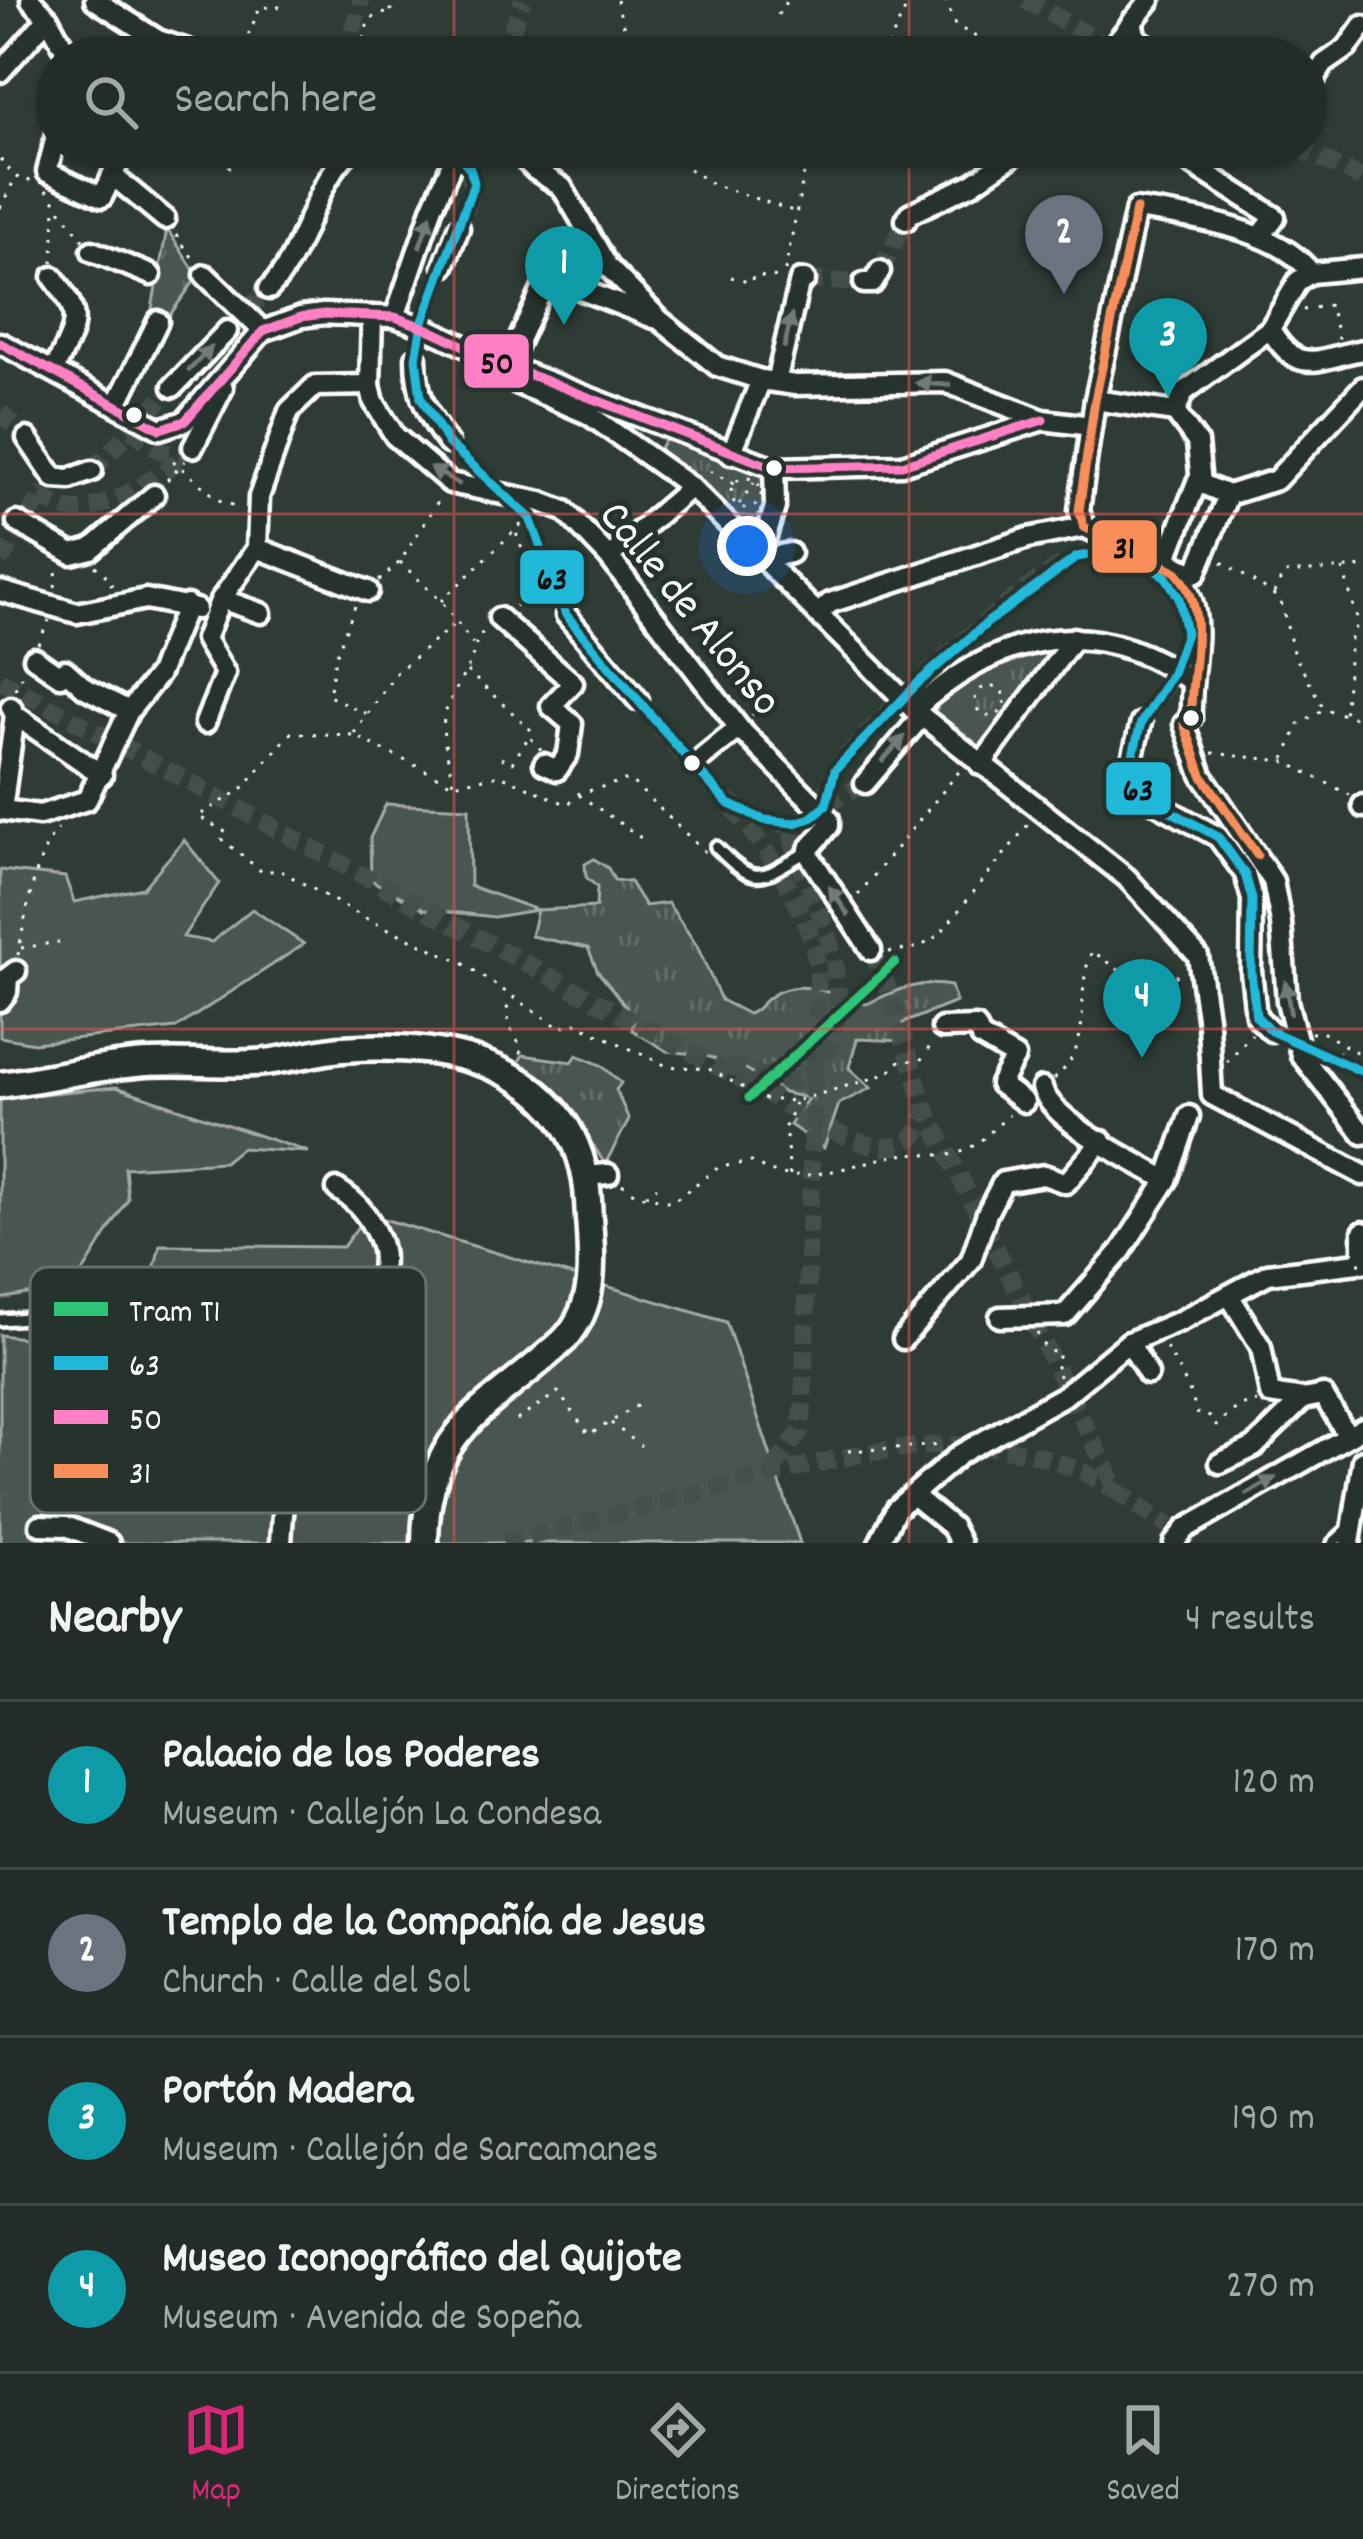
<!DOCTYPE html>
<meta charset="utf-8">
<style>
:root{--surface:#232c28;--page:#2b3430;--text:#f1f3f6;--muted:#a3a7a8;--line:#404845;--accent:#db2777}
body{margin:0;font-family:Dekko,sans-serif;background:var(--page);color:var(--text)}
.you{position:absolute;left:747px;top:546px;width:42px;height:42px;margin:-30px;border:9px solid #fff;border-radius:50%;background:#1a73e8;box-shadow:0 0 0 18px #1a73e833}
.badge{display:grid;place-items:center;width:78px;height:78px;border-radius:50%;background:var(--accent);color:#fff;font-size:39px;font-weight:700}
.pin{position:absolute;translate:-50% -99px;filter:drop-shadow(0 3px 6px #0008)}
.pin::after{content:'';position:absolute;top:63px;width:42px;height:36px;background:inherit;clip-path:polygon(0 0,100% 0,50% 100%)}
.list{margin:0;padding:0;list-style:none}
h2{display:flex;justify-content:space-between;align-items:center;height:156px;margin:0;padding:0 48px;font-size:51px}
h2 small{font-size:39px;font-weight:400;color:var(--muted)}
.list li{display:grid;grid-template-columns:78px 1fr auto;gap:36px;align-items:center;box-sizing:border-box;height:168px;padding:0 48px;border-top:3px solid var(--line)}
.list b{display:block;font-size:45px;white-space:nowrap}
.list p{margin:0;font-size:39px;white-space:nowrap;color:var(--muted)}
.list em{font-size:39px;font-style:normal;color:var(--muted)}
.icon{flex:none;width:66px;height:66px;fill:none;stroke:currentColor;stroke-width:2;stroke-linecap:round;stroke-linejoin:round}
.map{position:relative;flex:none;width:1363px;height:1543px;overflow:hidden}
.search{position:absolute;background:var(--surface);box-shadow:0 3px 9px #0004;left:36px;right:36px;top:36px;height:132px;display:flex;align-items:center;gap:30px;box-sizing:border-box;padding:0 42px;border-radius:66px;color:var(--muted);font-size:45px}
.sheet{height:828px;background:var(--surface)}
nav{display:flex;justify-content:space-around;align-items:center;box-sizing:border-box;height:168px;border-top:3px solid var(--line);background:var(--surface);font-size:33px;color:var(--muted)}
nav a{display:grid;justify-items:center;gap:6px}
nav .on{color:var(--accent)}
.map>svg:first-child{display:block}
.grass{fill:#4a544f;stroke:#a4aaa7;stroke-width:3}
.park{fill:url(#park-tufts);stroke:#a4aaa7;stroke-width:3}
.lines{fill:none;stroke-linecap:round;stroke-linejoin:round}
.street-tunnel{stroke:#444f49;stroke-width:18;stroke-dasharray:18 9;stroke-linecap:butt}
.lane-casing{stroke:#fff;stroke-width:18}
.street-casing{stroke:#fff;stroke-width:27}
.secondary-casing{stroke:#fff;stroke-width:33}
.path{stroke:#fff;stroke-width:3;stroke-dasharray:3 9;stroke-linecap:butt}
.lane{stroke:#26332d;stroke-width:9}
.street{stroke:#26332d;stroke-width:18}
.secondary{stroke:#26332d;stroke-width:24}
.path-bridge{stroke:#fff;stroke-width:3;stroke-dasharray:3 9;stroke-linecap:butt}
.bus-1-casing{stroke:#26332d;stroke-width:18}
.bus-2-casing{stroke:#26332d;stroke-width:18}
.bus-3-casing{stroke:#26332d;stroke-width:18}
.bus-1{stroke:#20b9da;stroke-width:9}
.bus-2{stroke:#ff80c5;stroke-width:9}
.bus-3{stroke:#fa8e5a;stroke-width:9}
.tram-1-casing{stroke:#26332d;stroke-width:18}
.tram-1{stroke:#2dc577;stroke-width:9}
.oneway{fill:#727a76}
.grid{fill:none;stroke:#de5353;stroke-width:3;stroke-opacity:0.55}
.bus-dot{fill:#fff;stroke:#26332d;stroke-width:4.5}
.labels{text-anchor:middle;stroke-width:10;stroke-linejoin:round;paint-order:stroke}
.street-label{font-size:45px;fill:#fff;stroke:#26332d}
.key{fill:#26332d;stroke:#67706c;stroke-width:3}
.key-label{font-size:33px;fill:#fff}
.line-badge{stroke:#26332d;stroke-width:4.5}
.pale-badge-label{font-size:33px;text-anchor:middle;font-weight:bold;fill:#111}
</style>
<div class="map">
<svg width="1363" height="1543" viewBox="0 0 1363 1543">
<defs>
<pattern id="park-tufts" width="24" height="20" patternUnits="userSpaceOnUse" patternTransform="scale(3)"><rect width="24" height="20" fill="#4a544f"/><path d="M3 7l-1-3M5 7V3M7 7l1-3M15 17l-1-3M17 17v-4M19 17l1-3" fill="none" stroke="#656e69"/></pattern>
</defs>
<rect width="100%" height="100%" fill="#2f3b35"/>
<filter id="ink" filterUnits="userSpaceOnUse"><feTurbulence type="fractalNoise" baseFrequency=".00833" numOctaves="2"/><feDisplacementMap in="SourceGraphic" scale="24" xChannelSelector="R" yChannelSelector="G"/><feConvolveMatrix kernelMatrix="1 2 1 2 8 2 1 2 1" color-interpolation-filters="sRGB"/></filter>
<g filter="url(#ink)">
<!-- grass -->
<g class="grass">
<polygon points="386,804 469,808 470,886 537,910 494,917 424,909 371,880 370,838"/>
<polygon points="184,840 219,883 183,937 212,942 252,909 304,944 176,1028 34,1043 0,1037 0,870 65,877 74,902 143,888"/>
<polygon points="116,1087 308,1152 241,1148 224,1162 125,1168 128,1199 75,1285 0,1299 0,1098"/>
<polygon points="367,1214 726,1322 800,1543 0,1543 0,1335 135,1352 160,1245 343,1247"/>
</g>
<!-- park -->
<g class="park">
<polygon points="167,229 198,276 167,319 151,314"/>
<polygon points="674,439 762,472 768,479 769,505 756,517 732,515 663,458 660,448 664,441"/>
<polygon points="1053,645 1057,652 983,751 934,712 937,708 930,702 1008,653"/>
<path d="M594,859l14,9 6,12 16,2 15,24 23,-3 29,43 24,54 27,14c12,-4 12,-11 23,-18 30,-21 65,1 96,8 28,-14 51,-24 84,-18l5,16 -53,21 1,18 -47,-2 -8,29 22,20 -32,16 -15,44 -34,-23 18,-27 -24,-5 -38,-24 -43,-14 -36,-4 -35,-21 2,-14 -36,-44 -10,-24 -57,-12 6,-26 59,-3 1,-20 -11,-10 -1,-13z"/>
<path d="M523,1055l49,7 5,-7 24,10 20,18 -5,7 13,30 -24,44c-25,-41 -49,-72 -90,-97z"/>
</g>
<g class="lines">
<!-- street-tunnel -->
<g class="street-tunnel">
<polyline points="1025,0 1129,57"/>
<polyline points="345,57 361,0"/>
<polyline points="502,57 523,0"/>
<path d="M451,147c30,25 21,49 8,81"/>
<polyline points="1297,147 1363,179"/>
<polyline points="880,271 906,220"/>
<polyline points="805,280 864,283"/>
<polyline points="227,331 269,289"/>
<polyline points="416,358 422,324 444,266"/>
<polyline points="0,412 27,438"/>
<path d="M132,429c18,15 30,28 54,25"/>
<polyline points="448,443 530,518 566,615"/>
<polyline points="92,471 173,387"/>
<path d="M40,497c8,3 18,10 26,12 37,6 92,-32 120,-54"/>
<polyline points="0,561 45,490"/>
<path d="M0,680l763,411c38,22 152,104 162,17"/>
<path d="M638,700c36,42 97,137 160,122 33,-7 24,-34 40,-55 34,-46 197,-201 249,-213 27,-6 57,1 76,21 17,18 26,43 21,68 -5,28 -27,56 -43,80"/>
<polyline points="826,805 865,783"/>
<path d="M732,807c40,49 74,97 86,160l-15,441 -3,24 -32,44"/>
<polyline points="871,950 887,986 925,1108 1119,1493 1168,1526"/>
<polyline points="1271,1031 1363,1072"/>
<path d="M727,1066c22,4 51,19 73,13 15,-5 24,-19 29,-33 19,-48 3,-108 -17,-153 -11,-25 -24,-42 -17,-70"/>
<path d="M503,1543c72,-18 144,-36 215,-55 135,-34 275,-79 401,5"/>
</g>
<!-- lane casing -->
<g class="lane-casing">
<g id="lane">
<path d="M716,847c42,43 45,31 92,4"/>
<polyline points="0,1320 69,1315 112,1320"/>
<polyline points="261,1411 285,1337"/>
<polyline points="1333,1543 1350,1527"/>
</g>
</g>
<!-- street casing -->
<g class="street-casing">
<g id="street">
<polyline points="31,0 48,18 69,57"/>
<polyline points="95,0 158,40 209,57"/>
<polyline points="1132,21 1136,39 1169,57"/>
<polyline points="1104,57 1150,0"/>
<polyline points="0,72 48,18"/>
<polyline points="1306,93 1324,64 1347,48 1363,26"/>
<polyline points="57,132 47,172 102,197 126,147"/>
<polyline points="512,147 535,170 562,187 608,267 660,320 717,366 761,380 795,385 945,382 1043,420 1091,426"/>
<polyline points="1194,147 1185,160 1275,217 1260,237"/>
<polyline points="112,175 165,219"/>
<polyline points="906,220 909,214 972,184 1026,147"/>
<polyline points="92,251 151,275"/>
<polyline points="444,266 459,228"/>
<polyline points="205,275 263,331"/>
<path d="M53,277c29,38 25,45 4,87"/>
<polyline points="864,283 873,283 880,271"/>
<path d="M269,289c38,-39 42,-102 82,-139"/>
<polyline points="372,316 370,385 374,402 395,436 450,483 541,502 565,511 609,557 739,728 829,819 829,826 809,849 809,855 871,950"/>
<polyline points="395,317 432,209 459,147"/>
<path d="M1270,329c29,49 47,29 93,21"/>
<polyline points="0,343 160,429 185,421 263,331 301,317 324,314 395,317 426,328 507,366 774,468 902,465 1043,420"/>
<path d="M416,358c0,35 11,58 32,85"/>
<polyline points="507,366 548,277 654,318"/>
<polyline points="502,377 588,414 691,487 914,710 1127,878 1198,956 1208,1024 1212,1095 1363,1175"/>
<polyline points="776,382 800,280 805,280"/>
<polyline points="173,387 227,331"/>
<polyline points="121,396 158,321"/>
<polyline points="1095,400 1175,412"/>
<polyline points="1175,412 1184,392 1270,329 1298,281 1311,273 1363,268"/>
<polyline points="1175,412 1197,442 1201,484"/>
<polyline points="27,438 54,478 70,479 92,471"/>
<polyline points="193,447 223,388"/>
<polyline points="731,454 761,380"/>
<polygon points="1197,482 1228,495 1196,573 1166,561"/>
<polyline points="1228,495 1276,480 1363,387"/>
<polyline points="17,522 72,554 91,549 154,495"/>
<path d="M1084,527c61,29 118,35 112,116 -2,25 -6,49 -5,75l-7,6 18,51 71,106 8,42 6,78 14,54 62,79"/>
<path d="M1084,527l-5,-17 16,-110 41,-191c51,7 144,20 175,64"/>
<polyline points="257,548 368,591"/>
<polyline points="781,555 790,553"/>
<polyline points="760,556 775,507 774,468"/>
<polyline points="609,557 691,487"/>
<polyline points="0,591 77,613 146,599 196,609"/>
<polyline points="221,599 261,613"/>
<polyline points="818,614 830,603 1028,538 1084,527"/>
<polyline points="566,615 638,700"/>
<polyline points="499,618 573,683 551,706 572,724 568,754 557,770 544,764"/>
<polyline points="34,658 60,676 65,670 85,688 129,711"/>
<polyline points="11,707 15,715 102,775"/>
<path d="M914,710c86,-78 180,-98 278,-28"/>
<polyline points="15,715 2,810 40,815 87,800 129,711 159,674 187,605"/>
<polyline points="205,723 225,673 205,639 220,601 257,548 259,497 289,411 315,386 370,385"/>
<polyline points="1141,723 1130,767 1141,795 1218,837 1245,874 1252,899 1251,971 1256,1016 1271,1031"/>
<polyline points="702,758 739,728"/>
<polyline points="981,765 1074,638"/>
<polyline points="865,783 922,716"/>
<polyline points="1363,805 1363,807"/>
<polyline points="0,1001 7,992 8,977 16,971"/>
<polyline points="942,1028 976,1027 981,1037 1015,1057 1000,1084 1024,1102"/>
<path d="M1042,1088c11,35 92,73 125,92"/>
<polyline points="586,1176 608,1174"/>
<polyline points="1363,1232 1363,1263"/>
<polyline points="1229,1295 1261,1347 1270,1394 1303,1399 1323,1395 1348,1436"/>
<polyline points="1000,1317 1065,1315 1121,1251 1167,1180 1189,1116"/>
<polyline points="903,1339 971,1260 987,1213 1003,1182 1044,1175 1066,1183 1102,1141"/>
<polyline points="1129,1342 1148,1374"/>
<polyline points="1220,1463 1254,1447 1303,1399"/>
<polyline points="914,1496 952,1527 960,1543"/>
<polyline points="40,1525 66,1526 109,1543"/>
<path d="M281,1543c3,-56 11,-110 29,-164 16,-48 93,-85 68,-142 -10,-22 -20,-35 -41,-48"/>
<polyline points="879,1543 896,1509 960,1454 1065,1395 1129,1342 1180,1321 1268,1274 1358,1263"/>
<polyline points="1174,1543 1185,1529 1363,1428"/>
<polyline points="1350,1543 1363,1460"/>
</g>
</g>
<!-- secondary casing -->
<g class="secondary-casing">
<path id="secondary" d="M0,1085c45,-6 90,-17 135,-21 39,-4 79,1 118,-1 31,-1 60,-12 90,-14 111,-9 237,20 245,151 2,49 13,100 -23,139 -75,71 -139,85 -140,204"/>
</g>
<!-- path -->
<g class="path">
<polyline points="617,0 622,23 645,57"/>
<polyline points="945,0 955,25 985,42 993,39 1007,57"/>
<polyline points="778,15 787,0"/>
<polyline points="239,57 260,7 278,8 282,0"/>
<polyline points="372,57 372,52 362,47 368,21 381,13 392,14 389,0"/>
<polyline points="883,57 910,0"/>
<polyline points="669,147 665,153 712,184 796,212"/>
<polyline points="811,148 854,147"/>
<polyline points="0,159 16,177 34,182"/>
<polyline points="229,168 239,147"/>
<polyline points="46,190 83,240"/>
<polyline points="0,208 15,179"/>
<polyline points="176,235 195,261"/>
<polyline points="53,263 55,206"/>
<polyline points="785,271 809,148"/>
<polyline points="731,277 751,283 753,276 782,278"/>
<polyline points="1303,310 1330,305 1339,339"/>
<polyline points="173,461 219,500 240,508"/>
<polyline points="710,471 734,484"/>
<circle cx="746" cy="493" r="15"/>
<polyline points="167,480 185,461"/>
<polyline points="739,504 754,483"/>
<polyline points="400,562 441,601 473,644"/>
<polyline points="1222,562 1273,594 1282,605 1293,652 1324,709 1363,720"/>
<polyline points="95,566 109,578 112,586"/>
<polyline points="1343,569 1358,622 1351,639 1344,717"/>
<polyline points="379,581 400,562 440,498"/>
<polyline points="55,587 57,567"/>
<polyline points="1274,593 1284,573 1363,567"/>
<polyline points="441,601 527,519"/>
<polyline points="355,606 335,658 329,696 367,714"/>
<polyline points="515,606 537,590 516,533"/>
<polyline points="38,644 49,620"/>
<polyline points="467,671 530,729 529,736 541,750"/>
<circle cx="990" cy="701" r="15"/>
<polyline points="15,689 24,671"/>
<polyline points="752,715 777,692"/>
<polyline points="354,733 396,673 457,622"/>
<polyline points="1212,753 1284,761 1350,795"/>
<polyline points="501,758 512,763 528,738"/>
<polyline points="1285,759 1299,724 1324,709"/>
<path d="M453,782c-14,-67 -16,-58 16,-117 6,-13 5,-24 15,-34"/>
<polyline points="579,795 647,842"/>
<polyline points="705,852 629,779 578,794 568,805 500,775 453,784 353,735 291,733 241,790 198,816 227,833 222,839 262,872 279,870 365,918 461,962 560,1028 575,1023 667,1066 709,1069 744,1088"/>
<polyline points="858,895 962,768"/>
<polyline points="21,948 59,942"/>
<polyline points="889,952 920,947 939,935 1031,821"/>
<path d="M18,955c6,-31 18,-106 40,-126"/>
<polyline points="515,997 506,1010 511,1029 522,1049 518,1058"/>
<polyline points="1311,1033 1322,1032 1363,1056"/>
<polyline points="1227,1062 1252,1034"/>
<polyline points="1333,1064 1343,1046"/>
<path d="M1054,1079c44,-38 18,-81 38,-128l25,17 10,17 37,3 19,-19"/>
<polyline points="763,1099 796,1101 887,1074 901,1060 920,1061 933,1042"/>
<polyline points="790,1175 785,1127 795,1103"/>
<path d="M622,1184l13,10 37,8 47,-35 33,-5c48,32 104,-3 156,-8 15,-2 33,3 47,0 21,-5 39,-26 54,-39"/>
<polyline points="646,1195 657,1187"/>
<polyline points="1037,1333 1046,1350 1060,1354 1054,1363 1062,1373 1053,1380"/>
<path d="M1166,1348c10,15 28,48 30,65l14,4 6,9 23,-20 18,-4"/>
<polyline points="517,1420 558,1392 589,1435 643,1402"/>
<polyline points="611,1423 641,1446"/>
<polyline points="848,1451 942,1445"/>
</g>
<!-- lane -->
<use href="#lane" class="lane"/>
<!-- street -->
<use href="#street" class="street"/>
<!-- secondary -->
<use href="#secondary" class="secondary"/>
<!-- path-bridge -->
<polyline class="path-bridge" points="1358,1263 1363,1263"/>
<!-- bus-1 casing -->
<g class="bus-1-casing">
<polyline id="bus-1" points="451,147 470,168 474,183 422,324 416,358 421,398 448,443 530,518 566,615 693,765 729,804 764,820 795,823 811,818 826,805 835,770 918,683 988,622 1077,557 1109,551 1130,555 1166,577 1179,598 1186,633 1172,673 1141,723 1130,767 1141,795 1218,837 1245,874 1252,899 1251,971 1256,1016 1271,1031 1363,1072"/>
</g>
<!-- bus-2 casing -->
<g class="bus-2-casing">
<polyline id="bus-2" points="0,343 160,429 185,421 263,331 301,317 324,314 395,317 426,328 507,366 774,468 902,465 1043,420"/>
</g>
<!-- bus-3 casing -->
<g class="bus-3-casing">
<path id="bus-3" d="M1136,209l-41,191 -16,110 5,17 91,44c38,39 14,99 16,147l-7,6 18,51 55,80"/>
</g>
<!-- bus-1 -->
<use href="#bus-1" class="bus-1"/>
<!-- bus-2 -->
<use href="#bus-2" class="bus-2"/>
<!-- bus-3 -->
<use href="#bus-3" class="bus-3"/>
<!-- tram-1 casing -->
<g class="tram-1-casing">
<polyline id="tram-1" points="749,1098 895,962"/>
</g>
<!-- tram-1 -->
<use href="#tram-1" class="tram-1"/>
</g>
<!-- one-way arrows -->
<defs><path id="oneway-solid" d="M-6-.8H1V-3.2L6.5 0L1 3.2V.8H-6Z" transform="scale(3)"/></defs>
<g class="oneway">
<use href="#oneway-solid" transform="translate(425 231) rotate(-71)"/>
<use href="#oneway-solid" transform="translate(788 331) rotate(-77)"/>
<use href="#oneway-solid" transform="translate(200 359) rotate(-46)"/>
<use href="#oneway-solid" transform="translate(933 384) rotate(-176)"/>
<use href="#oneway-solid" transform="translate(445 476) rotate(-150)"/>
<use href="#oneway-solid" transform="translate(893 749) rotate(-49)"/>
<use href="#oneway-solid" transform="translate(839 901) rotate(-124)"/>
<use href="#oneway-solid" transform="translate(1288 998) rotate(-99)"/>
<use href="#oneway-solid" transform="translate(1261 1486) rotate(-30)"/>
</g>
</g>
<!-- grid -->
<path class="grid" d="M454,0v57M909,0v57M454,147v1396M909,147v1396M0,514h1363M0,1029h1363"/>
<!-- markers -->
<g class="bus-dot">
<circle cx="134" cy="415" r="10"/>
<circle cx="774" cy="468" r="10"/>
<circle cx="1191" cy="718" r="10"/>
<circle cx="692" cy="763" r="10"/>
</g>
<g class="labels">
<!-- street labels -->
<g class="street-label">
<text transform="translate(693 606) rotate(51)" y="16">Calle de Alonso</text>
</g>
</g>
<!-- legend -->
<rect x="30" y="1267" width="396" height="246" rx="18" class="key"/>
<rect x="54" y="1302" width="54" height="14" fill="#2dc577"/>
<rect x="54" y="1356" width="54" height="14" fill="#20b9da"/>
<rect x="54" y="1410" width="54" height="14" fill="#ff80c5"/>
<rect x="54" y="1464" width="54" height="14" fill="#fa8e5a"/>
<g class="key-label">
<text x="129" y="1321">Tram T1</text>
<text x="129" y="1375">63</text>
<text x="129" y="1429">50</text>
<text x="129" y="1483">31</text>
</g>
<g class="line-badge">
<rect x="462" y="332" width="69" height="58" rx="12" fill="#ff80c5"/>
<rect x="1090" y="518" width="69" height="57" rx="12" fill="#fa8e5a"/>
<rect x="518" y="548" width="68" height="58" rx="12" fill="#20b9da"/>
<rect x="1104" y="760" width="69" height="57" rx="12" fill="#20b9da"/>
</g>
<g class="pale-badge-label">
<text x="497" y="373">50</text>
<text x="1124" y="558">31</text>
<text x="552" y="589">63</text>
<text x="1138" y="800">63</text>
</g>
</svg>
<div class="you"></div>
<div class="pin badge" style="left:564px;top:325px;background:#0f9aa8">1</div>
<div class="pin badge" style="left:1064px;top:294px;background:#6b7280">2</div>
<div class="pin badge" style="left:1168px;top:397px;background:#0f9aa8">3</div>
<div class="pin badge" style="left:1142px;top:1058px;background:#0f9aa8">4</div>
<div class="search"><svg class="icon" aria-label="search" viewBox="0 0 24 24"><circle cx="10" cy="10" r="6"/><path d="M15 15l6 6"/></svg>Search here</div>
</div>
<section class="sheet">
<h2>Nearby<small>4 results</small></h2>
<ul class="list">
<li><span class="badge" style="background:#0f9aa8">1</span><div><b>Palacio de los Poderes</b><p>Museum · Callejón La Condesa</p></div><em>120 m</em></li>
<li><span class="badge" style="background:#6b7280">2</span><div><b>Templo de la Compañía de Jesus</b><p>Church · Calle del Sol</p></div><em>170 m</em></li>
<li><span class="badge" style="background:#0f9aa8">3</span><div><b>Portón Madera</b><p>Museum · Callejón de Sarcamanes</p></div><em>190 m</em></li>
<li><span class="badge" style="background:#0f9aa8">4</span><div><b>Museo Iconográfico del Quijote</b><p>Museum · Avenida de Sopeña</p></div><em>270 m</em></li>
</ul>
</section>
<nav>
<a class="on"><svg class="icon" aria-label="map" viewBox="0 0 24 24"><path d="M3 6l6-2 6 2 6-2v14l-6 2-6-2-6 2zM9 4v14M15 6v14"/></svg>Map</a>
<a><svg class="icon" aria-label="directions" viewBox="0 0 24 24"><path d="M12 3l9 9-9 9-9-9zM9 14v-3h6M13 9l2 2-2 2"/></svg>Directions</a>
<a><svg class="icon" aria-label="saved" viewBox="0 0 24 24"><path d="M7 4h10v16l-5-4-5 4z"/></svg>Saved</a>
</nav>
